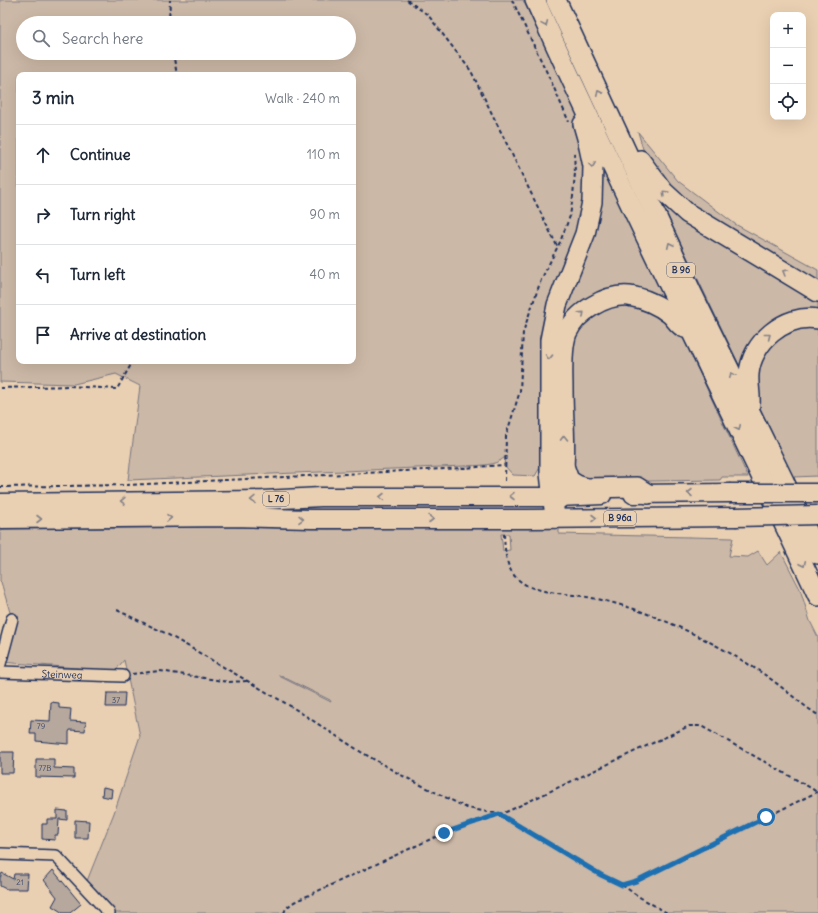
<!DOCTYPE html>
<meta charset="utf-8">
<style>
:root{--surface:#fff;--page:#f2f2f3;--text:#1f2937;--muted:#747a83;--line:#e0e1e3}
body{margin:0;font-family:Delius,sans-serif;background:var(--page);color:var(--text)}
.controls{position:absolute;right:12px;top:12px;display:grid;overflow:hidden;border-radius:8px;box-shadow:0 4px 16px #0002}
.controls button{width:36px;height:36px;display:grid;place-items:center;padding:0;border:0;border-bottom:1px solid var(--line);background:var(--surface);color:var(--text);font:20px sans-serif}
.stop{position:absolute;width:12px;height:12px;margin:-9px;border:3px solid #1f6fb2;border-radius:50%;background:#fff}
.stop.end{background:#1f6fb2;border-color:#fff;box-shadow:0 1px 4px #0008}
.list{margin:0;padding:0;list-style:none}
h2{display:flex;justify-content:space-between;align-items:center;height:52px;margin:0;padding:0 16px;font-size:17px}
h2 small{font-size:13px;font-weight:400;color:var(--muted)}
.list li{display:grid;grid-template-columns:26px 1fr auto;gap:12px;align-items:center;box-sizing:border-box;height:60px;padding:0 16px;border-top:1px solid var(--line)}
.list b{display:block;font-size:15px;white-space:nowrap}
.list em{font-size:13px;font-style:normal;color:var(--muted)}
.icon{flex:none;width:22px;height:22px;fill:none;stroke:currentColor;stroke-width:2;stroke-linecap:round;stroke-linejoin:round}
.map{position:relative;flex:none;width:818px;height:913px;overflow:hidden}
.search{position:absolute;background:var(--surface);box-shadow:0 4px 16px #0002;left:16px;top:16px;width:340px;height:44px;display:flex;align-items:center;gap:10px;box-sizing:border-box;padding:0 14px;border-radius:22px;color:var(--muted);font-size:15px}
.panel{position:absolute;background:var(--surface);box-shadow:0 4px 16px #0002;left:16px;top:72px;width:340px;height:292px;border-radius:8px}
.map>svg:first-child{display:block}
.green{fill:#ccb8a6;stroke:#747482;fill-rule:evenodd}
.building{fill:#b7a89d;stroke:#1b2f5e}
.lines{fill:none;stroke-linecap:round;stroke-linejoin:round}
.minor-casing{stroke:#1b2f5e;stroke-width:14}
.primary-casing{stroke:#1b2f5e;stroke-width:21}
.trunk-casing{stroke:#1b2f5e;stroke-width:22}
.path{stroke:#1b2f5e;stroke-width:2;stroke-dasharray:4 3;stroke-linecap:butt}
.minor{stroke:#ead0b2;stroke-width:11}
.primary{stroke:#ead0b2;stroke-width:18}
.trunk{stroke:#ead0b2;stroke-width:19}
.primary-bridge-casing{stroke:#1b2f5e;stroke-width:21;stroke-linecap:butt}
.primary-bridge{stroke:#ead0b2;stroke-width:18}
.oneway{stroke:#828088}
.route{stroke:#1f6fb2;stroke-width:5}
.labels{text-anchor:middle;stroke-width:3.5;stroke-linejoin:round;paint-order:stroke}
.number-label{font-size:8px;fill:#424d6e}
.shield{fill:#ead0b2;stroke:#595f77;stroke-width:1}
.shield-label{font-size:9px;font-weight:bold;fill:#1b2f5e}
.street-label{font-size:10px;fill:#1b2f5e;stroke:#ead0b2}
</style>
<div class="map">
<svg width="818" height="913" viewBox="0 0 818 913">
<rect width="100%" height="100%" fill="#ead0b2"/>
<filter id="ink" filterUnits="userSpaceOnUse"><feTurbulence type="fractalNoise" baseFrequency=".025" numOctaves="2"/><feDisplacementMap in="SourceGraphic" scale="8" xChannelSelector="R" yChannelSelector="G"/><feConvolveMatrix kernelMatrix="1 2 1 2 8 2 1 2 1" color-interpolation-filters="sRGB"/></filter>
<g filter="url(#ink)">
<!-- green -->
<g class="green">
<path d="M0,0h523l93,193 132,284h-26l-2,3 -133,2 -45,-18 -7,12 -22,-1 -9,-10 1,-8c-10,10 -28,8 -41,9l-336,14 12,-94 -24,-12 -42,10 -74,-2zM23,23h326v30h-326zM19,75h334v286h-334z"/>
<polygon points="638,132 678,181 735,224 818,270 818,476 793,477 655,190"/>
<path d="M233,527l94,2 232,-2v7l174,4 -4,18 19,1 10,-6 9,14 14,-13 19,37 10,32 8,16v276h-709l-24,-27 29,-73 26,-77 -16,-76 -9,11 -114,-9 11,-43 -11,-37 -1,-1v-52zM501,534h8l1,16 -7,1zM279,675l51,25 1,2 -52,-26z"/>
</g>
<!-- building -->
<g class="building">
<polygon points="107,693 125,693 124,707 106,707"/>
<polygon points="51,702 59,703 59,708 71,709 70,721 86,722 85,731 70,730 69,732 69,744 36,741 36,734 30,734 31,720 50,721"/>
<polygon points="0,752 14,752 13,773 0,773"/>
<polygon points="36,759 54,759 54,768 74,769 74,778 36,777"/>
<polygon points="103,787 112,789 111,798 102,796"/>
<polygon points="57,810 67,811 67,820 59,819 58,835 55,835 55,840 42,839 42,824 47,824 47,819 57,819"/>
<polygon points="75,820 89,821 88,838 75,838"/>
<polygon points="53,870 81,904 70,913 63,913 52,906 57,897 44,880"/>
<polygon points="2,873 13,879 14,874 28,874 27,889 6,889 0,886 0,878"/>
</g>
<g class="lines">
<!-- minor casing -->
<g class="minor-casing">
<g id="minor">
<polyline points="0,664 12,619"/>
<path id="s1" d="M0,672l123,4"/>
<polyline points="0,854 56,856 109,913"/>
</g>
</g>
<!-- primary casing -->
<g class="primary-casing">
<g id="primary">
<polyline points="633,494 729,493"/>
<polyline points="0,503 263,500 321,497 559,497 602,495"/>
<polyline points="0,519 234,517 311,519 528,519 735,517"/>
</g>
</g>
<!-- trunk casing -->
<g class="trunk-casing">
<g id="trunk">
<path d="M535,0c90,200 190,397 283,596"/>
<polyline points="556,0 692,293 784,481 818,554"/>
<polyline points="640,160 663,191 687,213 818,292"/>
<path d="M750,405c1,-11 -2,-20 -1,-31 2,-31 36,-61 69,-55"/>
<polyline points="564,466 569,480 577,485 586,488 637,487 648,494"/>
<path d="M559,499c2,-11 4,-22 5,-33 2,-25 -1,-51 -1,-76 0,-17 -2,-41 4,-57 9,-21 39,-39 62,-37 14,2 30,9 41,18 6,5 8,12 15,14"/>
<polyline points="555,518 550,473 550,340 557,305 585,234 592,202 593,166 587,138 583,124"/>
</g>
</g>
<!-- path -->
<g class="path">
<polyline points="407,0 428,15 471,71 557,246"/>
<polyline points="512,0 550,79 569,122"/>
<polyline points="169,23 170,0"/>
<polyline points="173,53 177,75"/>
<polyline points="0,388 70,386 117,389 133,361"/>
<polyline points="505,481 506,436 520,391 523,332 541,280 560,242 570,216 573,196 575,173 574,150"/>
<polyline points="0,487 127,485 464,468 504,465"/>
<path d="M504,534c1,16 1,36 16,47 16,13 48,12 67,16 17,3 35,8 50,13 46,17 88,38 128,65 18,12 34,28 53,40"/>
<polyline points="117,610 167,634 292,707 361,752 403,776 467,808 499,814 601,875 622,885 636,881 817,792"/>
<polyline points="132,674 160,671 229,682 247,681"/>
<polyline points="622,885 641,898 667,913"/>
<polyline points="284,913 286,908 294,902 444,833 504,813 689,726 701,726 710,731 811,788 818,793"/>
</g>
<!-- minor -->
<use href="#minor" class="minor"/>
<!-- primary -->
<use href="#primary" class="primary"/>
<!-- trunk -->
<use href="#trunk" class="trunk"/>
<!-- primary-bridge casing -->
<g class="primary-bridge-casing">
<g id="primary-bridge">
<polyline points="729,493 818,493"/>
<polyline points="735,517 818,515"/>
</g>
</g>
<!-- primary-bridge -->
<use href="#primary-bridge" class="primary-bridge"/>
</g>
<!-- one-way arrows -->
<defs><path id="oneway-chevron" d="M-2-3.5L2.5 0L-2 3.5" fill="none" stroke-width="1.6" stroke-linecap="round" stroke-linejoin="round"/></defs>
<g class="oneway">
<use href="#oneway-chevron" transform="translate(545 24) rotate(66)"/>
<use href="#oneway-chevron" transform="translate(599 93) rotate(-115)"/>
<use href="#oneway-chevron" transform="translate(592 165) rotate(83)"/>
<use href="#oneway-chevron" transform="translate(665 193) rotate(-134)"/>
<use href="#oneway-chevron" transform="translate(670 245) rotate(-115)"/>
<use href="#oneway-chevron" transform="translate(785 272) rotate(-149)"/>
<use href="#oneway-chevron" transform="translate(582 314) rotate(-42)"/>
<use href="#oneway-chevron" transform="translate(768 336) rotate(-38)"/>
<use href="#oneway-chevron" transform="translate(549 357) rotate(92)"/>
<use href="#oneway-chevron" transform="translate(732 375) rotate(-116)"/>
<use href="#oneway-chevron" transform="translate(738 428) rotate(64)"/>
<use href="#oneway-chevron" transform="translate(564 438) rotate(-91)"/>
<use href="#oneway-chevron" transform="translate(690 493) rotate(180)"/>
<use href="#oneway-chevron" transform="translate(512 496) rotate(180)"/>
<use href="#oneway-chevron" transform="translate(382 497) rotate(180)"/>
<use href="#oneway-chevron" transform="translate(253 500) rotate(179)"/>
<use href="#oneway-chevron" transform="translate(123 501) rotate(179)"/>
<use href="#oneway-chevron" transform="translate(169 518) rotate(-1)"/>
<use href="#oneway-chevron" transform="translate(594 518)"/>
<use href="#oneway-chevron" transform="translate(39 519)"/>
<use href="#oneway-chevron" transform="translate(301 519) rotate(1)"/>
<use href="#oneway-chevron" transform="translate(431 519)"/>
<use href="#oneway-chevron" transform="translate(803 564) rotate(65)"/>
</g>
</g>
<g class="lines" filter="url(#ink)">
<!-- route -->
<polyline class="route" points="444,833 499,814 601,875 622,885 636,881 766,817"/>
</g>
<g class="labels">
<!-- number labels -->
<g class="number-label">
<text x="116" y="703">37</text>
<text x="41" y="729">79</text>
<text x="45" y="771">77B</text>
<text x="20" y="885">21</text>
</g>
<!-- shield labels -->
<g class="shield">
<rect x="667" y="263" width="28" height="14" rx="3"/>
<rect x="263" y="492" width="26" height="14" rx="3"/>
<rect x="604" y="511" width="32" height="14" rx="3"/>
</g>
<g class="shield-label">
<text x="681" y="273">B 96</text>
<text x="276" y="502">L 76</text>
<text x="620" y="521">B 96a</text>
</g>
<!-- street labels -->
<g class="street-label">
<text dy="4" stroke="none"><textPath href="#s1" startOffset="62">Steinweg</textPath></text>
</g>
</g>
</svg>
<div class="controls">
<button>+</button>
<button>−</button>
<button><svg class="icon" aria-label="locate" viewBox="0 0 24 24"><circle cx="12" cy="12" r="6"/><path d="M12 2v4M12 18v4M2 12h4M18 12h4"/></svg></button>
</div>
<div class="stop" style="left:766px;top:817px"></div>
<div class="stop end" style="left:444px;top:833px"></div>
<div class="search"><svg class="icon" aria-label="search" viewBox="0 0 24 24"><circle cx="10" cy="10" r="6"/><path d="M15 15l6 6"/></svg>Search here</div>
<section class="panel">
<h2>3 min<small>Walk · 240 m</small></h2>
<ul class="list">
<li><svg class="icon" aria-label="ahead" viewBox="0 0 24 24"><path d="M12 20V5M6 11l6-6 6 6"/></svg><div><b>Continue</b></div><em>110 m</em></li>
<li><svg class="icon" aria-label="right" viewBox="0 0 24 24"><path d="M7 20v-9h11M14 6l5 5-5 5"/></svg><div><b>Turn right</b></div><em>90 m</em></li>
<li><svg class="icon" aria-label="left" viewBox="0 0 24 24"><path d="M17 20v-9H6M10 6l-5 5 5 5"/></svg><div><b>Turn left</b></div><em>40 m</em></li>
<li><svg class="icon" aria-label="arrive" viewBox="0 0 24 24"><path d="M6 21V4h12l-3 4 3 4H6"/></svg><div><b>Arrive at destination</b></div></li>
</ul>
</section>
</div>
